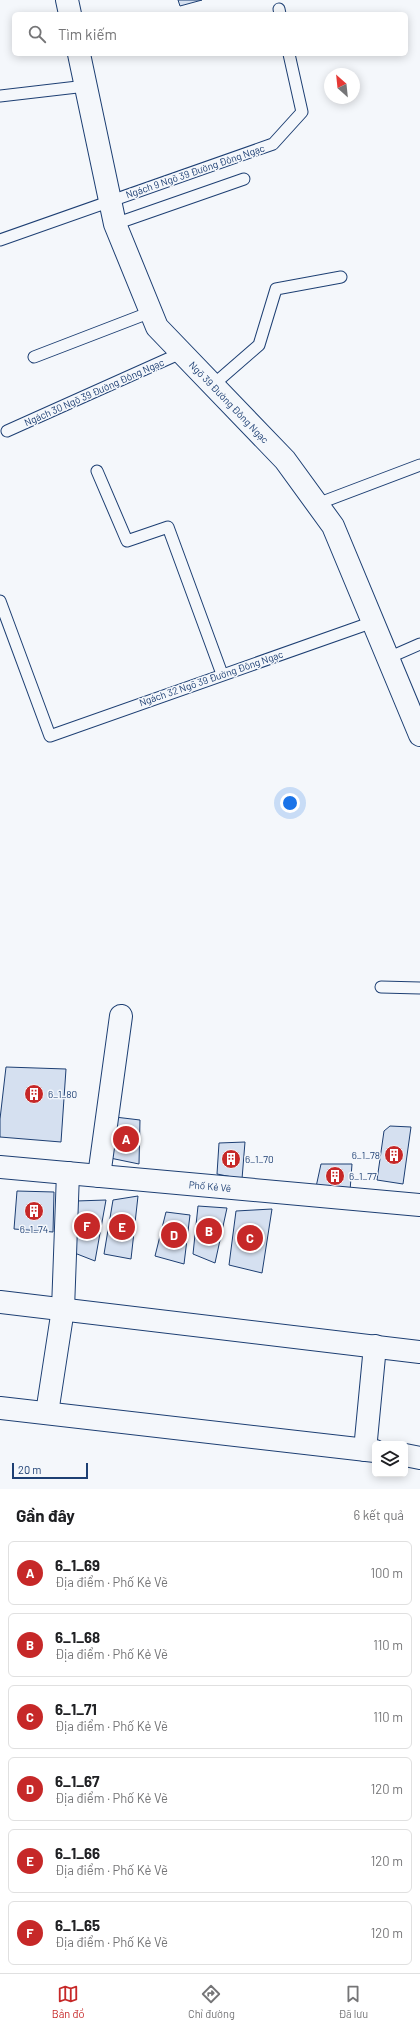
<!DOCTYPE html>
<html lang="vi">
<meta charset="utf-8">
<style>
:root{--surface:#fff;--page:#f6f6f6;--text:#202124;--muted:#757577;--line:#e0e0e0;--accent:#c62828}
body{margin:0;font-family:Barlow,sans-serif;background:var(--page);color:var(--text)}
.controls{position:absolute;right:12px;bottom:12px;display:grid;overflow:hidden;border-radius:6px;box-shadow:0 2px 10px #0003}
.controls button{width:36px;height:36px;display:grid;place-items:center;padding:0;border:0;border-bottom:1px solid var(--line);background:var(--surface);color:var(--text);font:20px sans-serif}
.compass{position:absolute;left:324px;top:68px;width:36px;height:36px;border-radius:50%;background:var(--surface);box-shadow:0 2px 10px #0003;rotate:333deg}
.scale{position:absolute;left:12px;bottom:10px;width:76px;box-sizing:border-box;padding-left:4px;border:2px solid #1d3f73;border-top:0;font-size:11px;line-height:14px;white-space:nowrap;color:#1d3f73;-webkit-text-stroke:3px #f4f7fb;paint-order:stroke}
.you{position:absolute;left:290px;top:803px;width:14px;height:14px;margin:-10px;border:3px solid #fff;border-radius:50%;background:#1a73e8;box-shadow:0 0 0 6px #1a73e833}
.badge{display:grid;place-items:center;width:26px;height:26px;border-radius:50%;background:var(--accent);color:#fff;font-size:13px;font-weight:700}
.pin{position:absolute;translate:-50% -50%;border:2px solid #fff;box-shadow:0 1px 4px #0006}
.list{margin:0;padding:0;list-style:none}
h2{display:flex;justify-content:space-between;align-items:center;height:52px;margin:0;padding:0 16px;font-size:17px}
h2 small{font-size:13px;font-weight:400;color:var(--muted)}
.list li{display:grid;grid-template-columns:26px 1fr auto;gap:12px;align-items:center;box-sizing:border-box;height:64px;margin:0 8px 8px;padding:0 8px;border:1px solid var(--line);border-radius:6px}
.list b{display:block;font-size:15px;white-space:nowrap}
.list p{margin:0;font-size:13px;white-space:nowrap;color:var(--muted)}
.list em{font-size:13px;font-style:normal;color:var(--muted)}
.icon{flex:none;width:22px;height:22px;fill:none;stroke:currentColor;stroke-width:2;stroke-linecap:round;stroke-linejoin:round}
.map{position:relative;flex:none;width:420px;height:1489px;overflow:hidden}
.search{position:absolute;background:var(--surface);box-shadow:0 2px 10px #0003;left:12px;right:12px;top:12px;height:44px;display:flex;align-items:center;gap:10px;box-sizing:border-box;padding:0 14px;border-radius:6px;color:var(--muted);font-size:15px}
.sheet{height:484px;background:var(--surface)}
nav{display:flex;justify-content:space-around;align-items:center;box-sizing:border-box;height:56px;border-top:1px solid var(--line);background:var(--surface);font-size:11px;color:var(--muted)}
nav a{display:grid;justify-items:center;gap:2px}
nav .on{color:var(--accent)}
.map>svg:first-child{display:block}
.building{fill:#d5e0f0;stroke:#1d3f73}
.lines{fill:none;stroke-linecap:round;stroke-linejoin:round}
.lane-casing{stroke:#1d3f73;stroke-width:13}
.street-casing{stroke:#1d3f73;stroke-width:24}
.lane{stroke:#f4f7fb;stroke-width:11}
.street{stroke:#f4f7fb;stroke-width:22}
.labels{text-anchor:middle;stroke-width:3;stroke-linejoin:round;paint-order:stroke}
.street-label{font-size:10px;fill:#1d3f73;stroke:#f4f7fb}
.poi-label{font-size:10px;fill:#1d3f73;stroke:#f4f7fb;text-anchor:start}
</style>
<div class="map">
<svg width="420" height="1489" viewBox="0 0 420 1489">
<rect width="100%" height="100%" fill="#f4f7fb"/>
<!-- building -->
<g class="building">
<polygon points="178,0 202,0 180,6"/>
<polygon points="6,1067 66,1069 61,1142 0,1137 0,1119"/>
<polygon points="115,1117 140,1120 139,1164 110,1158"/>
<polygon points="390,1126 411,1127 403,1184 377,1180 384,1131"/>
<polygon points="245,1142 242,1179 217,1174 219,1143"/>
<polygon points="321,1164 352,1164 350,1191 316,1187"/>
<polygon points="17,1191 54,1192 53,1232 14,1229"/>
<polygon points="138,1196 131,1259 104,1254 113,1200"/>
<polygon points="106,1200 95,1261 72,1252 76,1201"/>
<polygon points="198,1206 227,1208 215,1263 193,1254"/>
<polygon points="272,1209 262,1273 229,1265 236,1211"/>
<polygon points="166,1212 190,1215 184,1264 155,1256"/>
</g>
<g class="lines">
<!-- lane casing -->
<g class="lane-casing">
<g id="lane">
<polyline points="279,9 280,14"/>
<polyline points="0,96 86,86"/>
<polyline points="115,224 244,179"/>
<polyline points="0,240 273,144 302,112 289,54"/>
<polyline points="34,357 151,312"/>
<polyline points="213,385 259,345 276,289 341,277"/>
<polyline points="7,431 181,353"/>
<polyline points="97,471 127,541 168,527 222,674"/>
<polyline points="317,504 420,465"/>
<polyline points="0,601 50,736 373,622"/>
<polyline points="388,658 420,644"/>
<polyline points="381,987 420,988"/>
</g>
</g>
<!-- street casing -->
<g class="street-casing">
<g id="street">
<polyline points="67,0 70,14"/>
<polyline points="79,54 115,224 157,327 285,460 333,526 420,735"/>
<polyline points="0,1167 420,1205"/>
<polyline points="99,1176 121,1016"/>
<polyline points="0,1302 420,1352"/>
<polyline points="0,1408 375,1451"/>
<polyline points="47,1413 63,1309 68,1173"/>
<polyline points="365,1450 375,1346"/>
<polyline points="405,1455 420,1458"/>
</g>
</g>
<!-- lane -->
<use href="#lane" class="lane"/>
<!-- street -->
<use href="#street" class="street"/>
</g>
<!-- icons -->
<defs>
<g id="building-disc" transform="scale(1)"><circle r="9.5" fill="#c62828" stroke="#f4f7fb"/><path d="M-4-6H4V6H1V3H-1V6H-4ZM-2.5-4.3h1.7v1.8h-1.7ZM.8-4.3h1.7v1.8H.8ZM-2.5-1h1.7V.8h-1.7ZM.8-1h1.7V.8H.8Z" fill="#fff"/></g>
</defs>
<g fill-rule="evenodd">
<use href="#building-disc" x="34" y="1094"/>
<use href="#building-disc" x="394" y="1155"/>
<use href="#building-disc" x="231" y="1159"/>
<use href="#building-disc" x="335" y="1176"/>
<use href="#building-disc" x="34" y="1211"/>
</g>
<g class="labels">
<!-- street labels -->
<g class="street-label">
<text transform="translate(195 171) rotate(-19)" y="4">Ngách 9 Ngõ 39 Đường Đông Ngạc</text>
<text transform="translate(94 392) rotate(-24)" y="4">Ngách 30 Ngõ 39 Đường Đông Ngạc</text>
<text transform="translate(229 402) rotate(46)" y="4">Ngõ 39 Đường Đông Ngạc</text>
<text transform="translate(211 678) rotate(-19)" y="4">Ngách 32 Ngõ 39 Đường Đông Ngạc</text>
<text transform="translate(210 1186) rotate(5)" y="4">Phố Kẻ Vẽ</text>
</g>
<!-- poi labels -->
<g class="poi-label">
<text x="48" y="1098">6_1_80</text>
<text x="380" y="1159" text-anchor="end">6_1_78</text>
<text x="245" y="1163">6_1_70</text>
<text x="349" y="1180">6_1_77</text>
<text x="34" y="1233" text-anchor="middle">6_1_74</text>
</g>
</g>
</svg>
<div class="controls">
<button><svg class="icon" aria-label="layers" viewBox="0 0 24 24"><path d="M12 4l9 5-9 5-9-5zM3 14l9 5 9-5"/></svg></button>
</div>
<svg class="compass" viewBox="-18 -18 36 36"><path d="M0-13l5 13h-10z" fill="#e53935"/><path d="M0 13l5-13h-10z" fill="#757577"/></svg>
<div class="scale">20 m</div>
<div class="you"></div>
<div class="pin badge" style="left:126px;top:1139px">A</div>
<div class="pin badge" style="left:209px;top:1231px">B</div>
<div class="pin badge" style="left:250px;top:1238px">C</div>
<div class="pin badge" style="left:174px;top:1235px">D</div>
<div class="pin badge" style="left:122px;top:1227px">E</div>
<div class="pin badge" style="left:87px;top:1226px">F</div>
<div class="search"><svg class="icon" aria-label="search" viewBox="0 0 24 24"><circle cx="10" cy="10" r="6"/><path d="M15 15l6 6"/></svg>Tìm kiếm</div>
</div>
<section class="sheet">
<h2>Gần đây<small>6 kết quả</small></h2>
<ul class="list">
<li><span class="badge">A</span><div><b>6_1_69</b><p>Địa điểm · Phố Kẻ Vẽ</p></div><em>100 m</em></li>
<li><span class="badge">B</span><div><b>6_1_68</b><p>Địa điểm · Phố Kẻ Vẽ</p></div><em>110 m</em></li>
<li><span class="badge">C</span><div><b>6_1_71</b><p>Địa điểm · Phố Kẻ Vẽ</p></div><em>110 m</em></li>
<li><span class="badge">D</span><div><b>6_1_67</b><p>Địa điểm · Phố Kẻ Vẽ</p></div><em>120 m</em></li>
<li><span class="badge">E</span><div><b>6_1_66</b><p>Địa điểm · Phố Kẻ Vẽ</p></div><em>120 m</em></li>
<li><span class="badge">F</span><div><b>6_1_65</b><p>Địa điểm · Phố Kẻ Vẽ</p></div><em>120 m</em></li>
</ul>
</section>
<nav>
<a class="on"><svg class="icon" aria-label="map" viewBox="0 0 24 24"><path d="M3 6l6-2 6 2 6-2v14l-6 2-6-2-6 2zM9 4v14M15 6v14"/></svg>Bản đồ</a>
<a><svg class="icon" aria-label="directions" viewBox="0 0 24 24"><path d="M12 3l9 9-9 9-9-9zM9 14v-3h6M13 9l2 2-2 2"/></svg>Chỉ đường</a>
<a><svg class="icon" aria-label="saved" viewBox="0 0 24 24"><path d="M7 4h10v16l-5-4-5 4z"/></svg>Đã lưu</a>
</nav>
